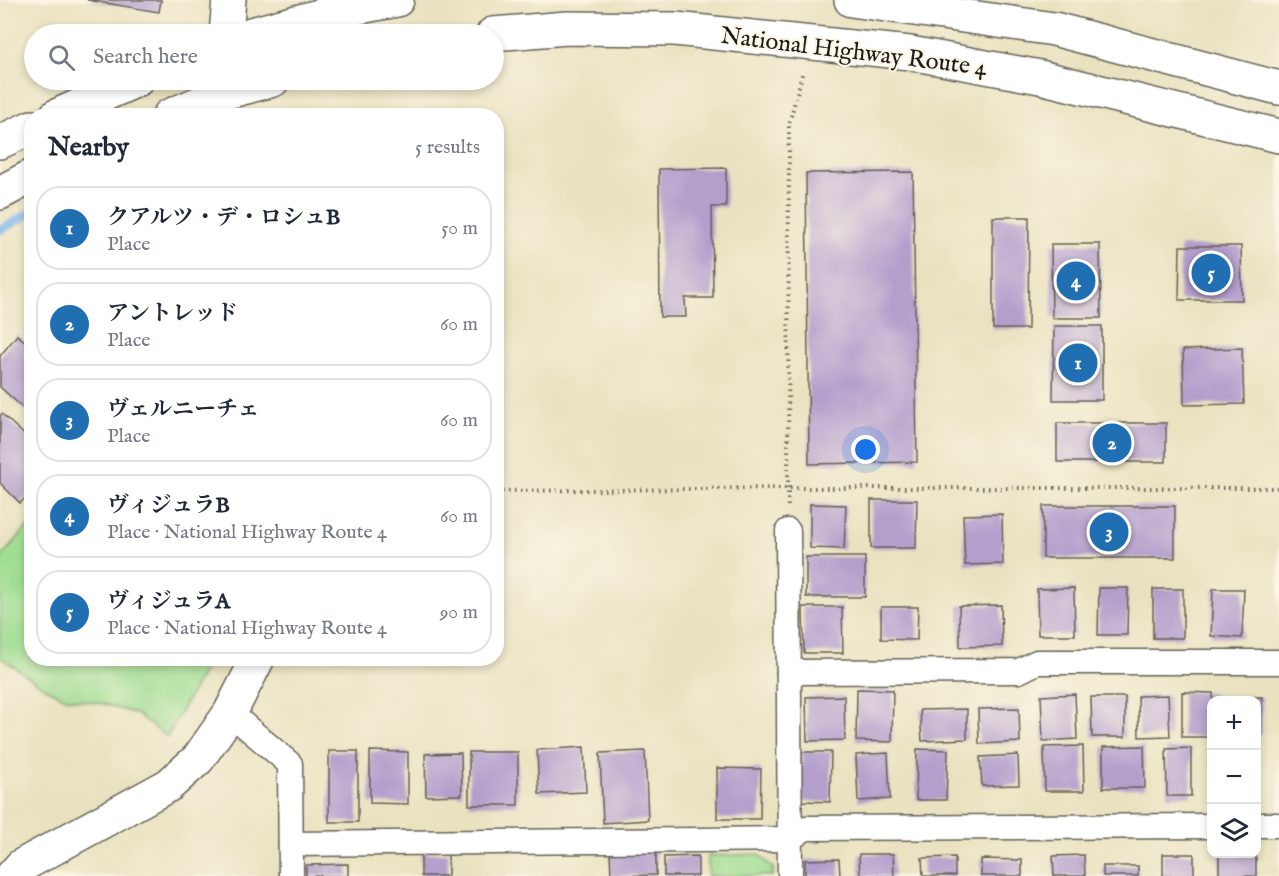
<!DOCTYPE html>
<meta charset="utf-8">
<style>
:root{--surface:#fff;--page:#f2f2f3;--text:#1f2937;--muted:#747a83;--line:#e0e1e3;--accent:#1f6fb2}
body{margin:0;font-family:"IM FELL English","Noto Serif JP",serif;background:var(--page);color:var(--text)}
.controls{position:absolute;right:18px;bottom:18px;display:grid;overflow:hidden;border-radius:12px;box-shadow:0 3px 9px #0003}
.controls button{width:54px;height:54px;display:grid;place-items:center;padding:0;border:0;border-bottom:2px solid var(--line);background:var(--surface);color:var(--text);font:30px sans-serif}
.you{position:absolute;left:866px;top:450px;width:21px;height:21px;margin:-15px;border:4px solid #fff;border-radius:50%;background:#1a73e8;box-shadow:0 0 0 9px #1a73e833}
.badge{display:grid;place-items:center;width:39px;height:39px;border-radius:50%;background:var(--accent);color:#fff;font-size:20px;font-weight:700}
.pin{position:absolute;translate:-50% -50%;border:3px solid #fff;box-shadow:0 2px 6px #0006}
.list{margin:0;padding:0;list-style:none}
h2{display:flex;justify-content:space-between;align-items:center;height:78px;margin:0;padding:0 24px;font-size:26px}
h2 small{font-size:20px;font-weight:400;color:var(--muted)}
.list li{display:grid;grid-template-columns:39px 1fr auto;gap:18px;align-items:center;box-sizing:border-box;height:84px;margin:0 12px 12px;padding:0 12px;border:2px solid var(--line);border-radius:24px}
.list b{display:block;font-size:22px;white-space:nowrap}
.list p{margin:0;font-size:20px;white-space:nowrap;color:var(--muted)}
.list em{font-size:20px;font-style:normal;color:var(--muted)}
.icon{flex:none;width:33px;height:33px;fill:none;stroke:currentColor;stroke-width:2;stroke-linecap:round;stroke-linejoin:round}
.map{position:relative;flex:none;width:1279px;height:876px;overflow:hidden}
.search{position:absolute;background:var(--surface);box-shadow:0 3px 9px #0003;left:24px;top:24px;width:480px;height:66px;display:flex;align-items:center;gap:15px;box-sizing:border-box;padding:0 21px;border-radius:33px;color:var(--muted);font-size:22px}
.panel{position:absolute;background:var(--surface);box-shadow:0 3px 9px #0003;left:24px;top:108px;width:480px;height:558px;border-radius:24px}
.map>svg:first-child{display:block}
.green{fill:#a0dd92;stroke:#5e7c57;stroke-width:1.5}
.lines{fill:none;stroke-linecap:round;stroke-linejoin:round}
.stream{stroke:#77b3e9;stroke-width:9}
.building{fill:#b39ecc}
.street-casing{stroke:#646155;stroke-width:27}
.secondary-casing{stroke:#646155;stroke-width:36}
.highway-casing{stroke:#646155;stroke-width:36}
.path{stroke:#646155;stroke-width:4;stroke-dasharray:1.5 4.5;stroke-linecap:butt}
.street{stroke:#fff;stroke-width:24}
.secondary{stroke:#fff;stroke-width:33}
.highway{stroke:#fff;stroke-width:33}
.labels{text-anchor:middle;stroke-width:4.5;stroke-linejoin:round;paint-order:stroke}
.street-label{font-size:24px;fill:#1c1c1c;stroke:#fcf5e5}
</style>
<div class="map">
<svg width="1279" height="876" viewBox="0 0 1279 876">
<rect width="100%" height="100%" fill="#fcf5e5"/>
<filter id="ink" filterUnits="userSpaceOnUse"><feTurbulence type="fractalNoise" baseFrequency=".0167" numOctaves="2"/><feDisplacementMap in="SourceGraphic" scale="12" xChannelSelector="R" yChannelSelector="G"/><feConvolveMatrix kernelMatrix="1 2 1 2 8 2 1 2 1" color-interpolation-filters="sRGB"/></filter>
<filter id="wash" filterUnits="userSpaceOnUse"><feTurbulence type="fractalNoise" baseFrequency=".008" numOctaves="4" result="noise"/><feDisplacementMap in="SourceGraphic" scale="24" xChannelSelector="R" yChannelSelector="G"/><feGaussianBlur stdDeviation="1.35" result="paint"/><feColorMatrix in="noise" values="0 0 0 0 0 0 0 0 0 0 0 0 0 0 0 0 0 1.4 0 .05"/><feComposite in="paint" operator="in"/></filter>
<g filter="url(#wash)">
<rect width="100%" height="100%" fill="#e9e2c0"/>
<!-- green -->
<g class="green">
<polygon points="31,523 32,658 210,659 167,737 136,714 100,703 66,698 45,688 0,657 0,558"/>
<polygon points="758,854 773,868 773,876 708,876 708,856"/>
</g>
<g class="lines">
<!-- stream -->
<polyline class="stream" points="0,230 32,212"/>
</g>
<g id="blocks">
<!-- building -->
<g class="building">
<polygon points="87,0 161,0 159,12"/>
<polygon points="726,168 726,207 712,207 713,298 685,298 686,317 660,317 659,169"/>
<polygon points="913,172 917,462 809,464 806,173"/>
<polygon points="993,217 1029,217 1028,329 993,329"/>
<polygon points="1051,244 1100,244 1101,318 1052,318"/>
<polygon points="1180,246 1241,246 1242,300 1179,300"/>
<polygon points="1054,326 1102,326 1102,400 1053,400"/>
<polygon points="17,335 32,347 32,416 0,387 0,356"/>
<polygon points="1242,348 1244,404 1184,405 1183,350"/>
<polygon points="2,414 32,442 32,492 20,503 0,483 0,416"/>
<rect x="1057" y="423" width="109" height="39"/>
<polygon points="871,500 917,500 916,548 871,548"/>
<polygon points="810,504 846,505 844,549 810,548"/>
<rect x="1043" y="506" width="132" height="52"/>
<polygon points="1002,514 1003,564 965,565 963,515"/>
<rect x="806" y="557" width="59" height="40"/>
<polygon points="1074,588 1075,635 1038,635 1037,589"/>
<polygon points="1099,588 1128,588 1127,635 1098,635"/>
<rect x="1153" y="589" width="30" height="49"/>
<polygon points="1213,589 1244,589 1242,638 1211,636"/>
<polygon points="1001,605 1002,646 960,647 959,606"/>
<polygon points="803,607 842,607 843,653 804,653"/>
<polygon points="881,607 918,607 917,640 881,639"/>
<polygon points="857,689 893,690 892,742 856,741"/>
<polygon points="1182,692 1213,693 1212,737 1182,737"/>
<polygon points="1075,694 1077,739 1043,741 1041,696"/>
<polygon points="1168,695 1170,736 1139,737 1138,696"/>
<polygon points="844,696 845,740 807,741 806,697"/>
<polygon points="1091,697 1125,697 1125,737 1092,737"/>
<polygon points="1262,697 1261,736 1256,736 1256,700 1225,700 1225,698"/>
<polygon points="1019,708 1020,742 979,744 978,709"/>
<polygon points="967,709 967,739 922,741 920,710"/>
<polygon points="1083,746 1084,791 1045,791 1044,747"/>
<polygon points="1144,746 1145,788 1103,788 1103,747"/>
<polygon points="584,747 586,792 539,794 537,750"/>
<polygon points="1191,748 1191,796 1167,796 1166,749"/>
<polygon points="917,749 948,750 946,800 916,800"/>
<rect x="329" y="751" width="29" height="71"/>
<polygon points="370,751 408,752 408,804 370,803"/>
<polygon points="645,751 648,820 603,823 600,753"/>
<rect x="469" y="752" width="49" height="53"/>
<polygon points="802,752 831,752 830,802 802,801"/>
<polygon points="461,753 462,795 426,796 425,754"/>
<polygon points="888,753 890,799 858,801 856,755"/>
<polygon points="1018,755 1019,785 982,786 980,757"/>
<polygon points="717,768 761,769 760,819 717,819"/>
<polygon points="656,850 656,875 611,876 610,852"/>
<rect x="421" y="853" width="27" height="23"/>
<polygon points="859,854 893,854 894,876 860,876"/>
<rect x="1163" y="854" width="31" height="22"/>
<rect x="1219" y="854" width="37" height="22"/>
<polygon points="1084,855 1085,876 1054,876 1053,856"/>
<polygon points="698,856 698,876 664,876 664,857"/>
<polygon points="955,857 955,876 923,876 922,858"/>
<polygon points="839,859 840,876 805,876 805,860"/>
<polygon points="981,859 1022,860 1022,876 981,876"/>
<polygon points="348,864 348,876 306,876 306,865"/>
<rect x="1103" y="866" width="35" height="10"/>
</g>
</g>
</g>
<g filter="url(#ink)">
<use href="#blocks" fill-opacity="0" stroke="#646155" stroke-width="1.5"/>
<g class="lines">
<!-- street casing -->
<g class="street-casing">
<g id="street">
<polyline points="788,531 790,876"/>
<polyline points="789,672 1019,671 1037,662 1279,662"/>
<polyline points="230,713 290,764 291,876"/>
<polyline points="1256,825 1279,825"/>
<polyline points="291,844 790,839 805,828 1212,826"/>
</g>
</g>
<!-- secondary casing -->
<g class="secondary-casing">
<polyline id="secondary" points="12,876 21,866 169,785 198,759 230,713 258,658"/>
</g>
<!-- highway casing -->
<g class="highway-casing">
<g id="highway">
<polyline points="851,0 1054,29 1279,88"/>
<polyline points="226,34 229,0"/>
<polyline points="251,34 338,11 397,0"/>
<polyline points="493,34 567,28 675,29 910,53 1040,77 1279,136"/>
<polyline points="56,116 137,80"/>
<polyline points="169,116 223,93 273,80"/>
<polyline points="0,142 32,127"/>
<polyline points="0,193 32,176"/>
</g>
</g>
<!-- path -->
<g class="path">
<polyline points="496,491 788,488 1279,488"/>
<polyline points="788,506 789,124 803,71"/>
</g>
<!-- street -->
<use href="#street" class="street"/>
<!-- secondary -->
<use href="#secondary" class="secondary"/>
<!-- highway -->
<use href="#highway" class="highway"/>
</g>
</g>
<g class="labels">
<!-- street labels -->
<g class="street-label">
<text transform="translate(854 51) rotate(7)" y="8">National Highway Route 4</text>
</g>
</g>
</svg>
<div class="controls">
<button>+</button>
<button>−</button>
<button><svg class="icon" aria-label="layers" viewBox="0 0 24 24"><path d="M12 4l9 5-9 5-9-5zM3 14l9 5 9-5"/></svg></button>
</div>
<div class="you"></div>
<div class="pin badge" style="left:1078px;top:363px">1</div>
<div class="pin badge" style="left:1112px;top:443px">2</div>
<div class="pin badge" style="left:1109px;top:532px">3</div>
<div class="pin badge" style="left:1076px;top:281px">4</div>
<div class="pin badge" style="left:1211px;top:273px">5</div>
<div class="search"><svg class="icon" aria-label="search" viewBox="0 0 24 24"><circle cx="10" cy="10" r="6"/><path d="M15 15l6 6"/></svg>Search here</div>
<section class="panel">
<h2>Nearby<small>5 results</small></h2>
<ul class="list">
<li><span class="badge">1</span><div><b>クアルツ・デ・ロシュB</b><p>Place</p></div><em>50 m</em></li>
<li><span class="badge">2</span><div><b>アントレッド</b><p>Place</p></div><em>60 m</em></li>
<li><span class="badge">3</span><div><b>ヴェルニーチェ</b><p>Place</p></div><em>60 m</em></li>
<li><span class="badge">4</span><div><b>ヴィジュラB</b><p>Place · National Highway Route 4</p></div><em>60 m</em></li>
<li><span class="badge">5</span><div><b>ヴィジュラA</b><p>Place · National Highway Route 4</p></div><em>90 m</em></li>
</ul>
</section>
</div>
